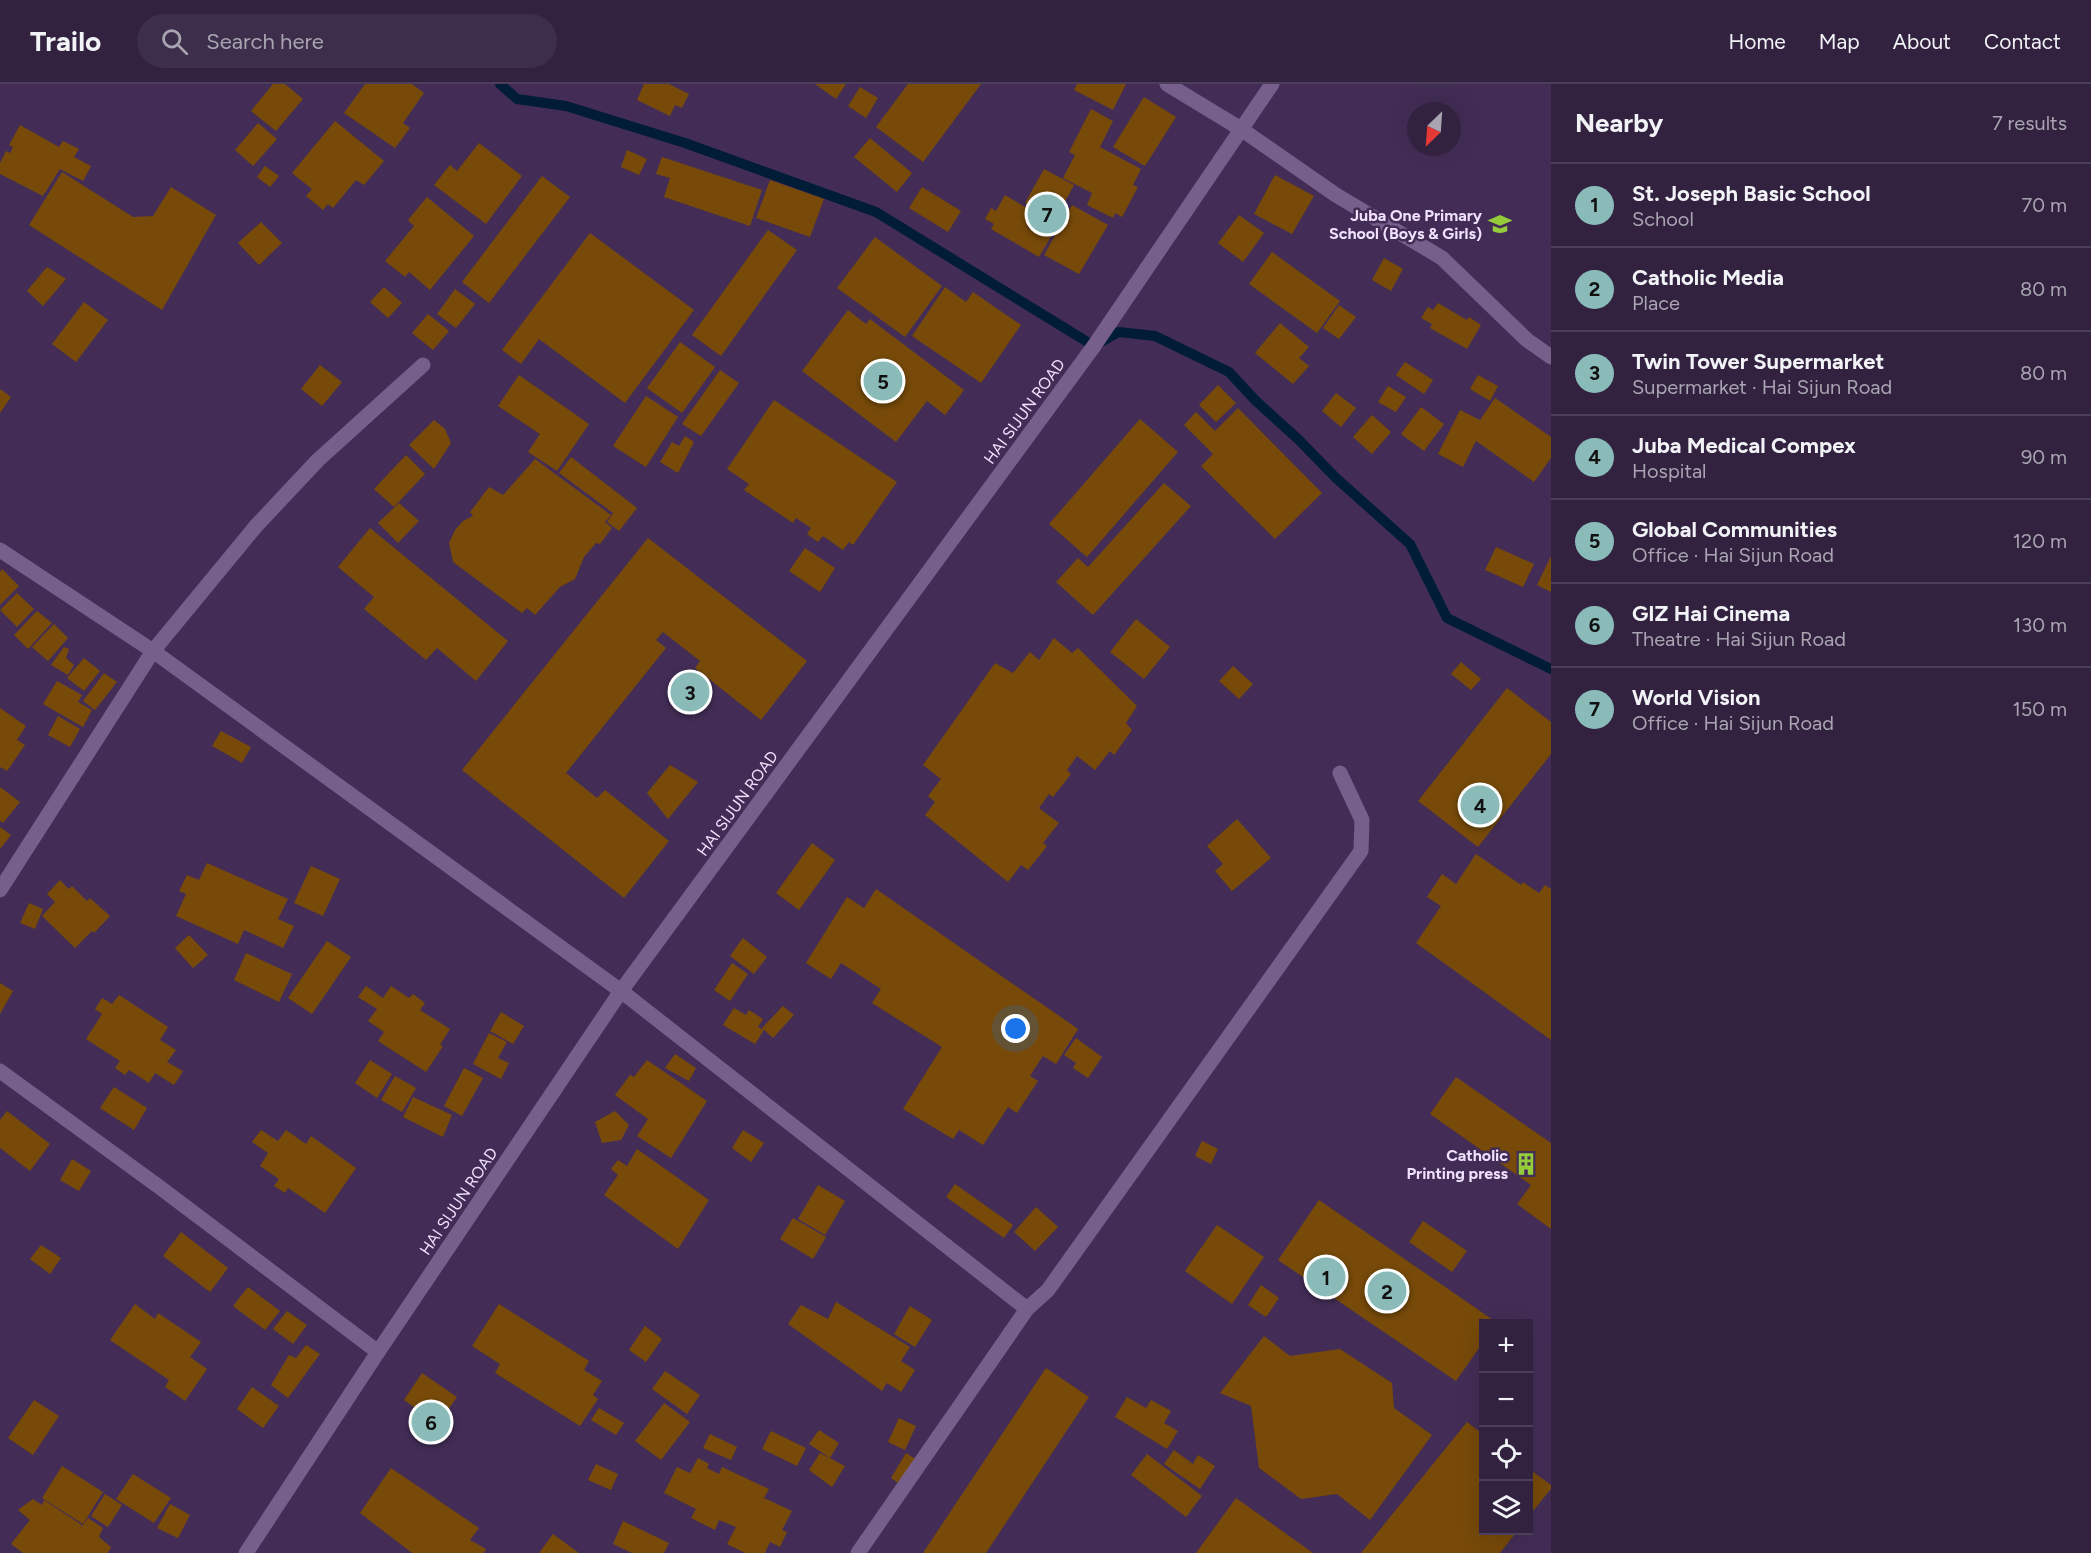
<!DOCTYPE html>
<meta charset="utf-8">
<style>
:root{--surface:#322240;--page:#3d2f4b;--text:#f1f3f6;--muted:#a8a4b1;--line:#4d3f59;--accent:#8bbbb9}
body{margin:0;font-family:Figtree,sans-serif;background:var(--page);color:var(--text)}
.controls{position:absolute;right:18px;bottom:18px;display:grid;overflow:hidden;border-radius:0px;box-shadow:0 6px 24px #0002}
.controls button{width:54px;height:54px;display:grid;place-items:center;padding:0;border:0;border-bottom:2px solid var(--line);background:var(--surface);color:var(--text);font:30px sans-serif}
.compass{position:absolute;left:1407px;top:18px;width:54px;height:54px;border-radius:50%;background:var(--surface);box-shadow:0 6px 24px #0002;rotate:205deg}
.you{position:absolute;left:1016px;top:945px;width:21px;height:21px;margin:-15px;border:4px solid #fff;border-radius:50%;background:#1a73e8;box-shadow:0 0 0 9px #1a73e833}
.badge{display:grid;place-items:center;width:39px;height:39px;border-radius:50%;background:var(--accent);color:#111;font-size:20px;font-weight:700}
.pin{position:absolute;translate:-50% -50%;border:3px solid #fff;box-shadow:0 2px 6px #0006}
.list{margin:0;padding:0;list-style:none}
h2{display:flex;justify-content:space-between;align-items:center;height:78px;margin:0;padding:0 24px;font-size:26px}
h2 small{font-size:20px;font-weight:400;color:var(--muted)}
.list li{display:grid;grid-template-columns:39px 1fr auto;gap:18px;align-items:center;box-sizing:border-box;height:84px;padding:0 24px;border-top:2px solid var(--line)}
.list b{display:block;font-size:22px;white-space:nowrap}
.list p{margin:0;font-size:20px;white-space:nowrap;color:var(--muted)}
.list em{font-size:20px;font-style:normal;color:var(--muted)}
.icon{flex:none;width:33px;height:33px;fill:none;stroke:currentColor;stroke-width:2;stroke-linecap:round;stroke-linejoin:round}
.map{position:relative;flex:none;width:1551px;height:1469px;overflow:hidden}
header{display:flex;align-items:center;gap:36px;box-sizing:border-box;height:84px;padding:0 30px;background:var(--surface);border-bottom:2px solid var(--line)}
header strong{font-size:28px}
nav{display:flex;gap:33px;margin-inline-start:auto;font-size:21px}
.search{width:420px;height:54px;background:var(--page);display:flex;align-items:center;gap:15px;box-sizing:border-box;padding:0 21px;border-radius:33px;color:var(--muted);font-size:22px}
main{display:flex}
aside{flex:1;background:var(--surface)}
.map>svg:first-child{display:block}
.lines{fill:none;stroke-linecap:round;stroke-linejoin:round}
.stream{stroke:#001c37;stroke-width:10}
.building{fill:#774a09}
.street{stroke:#76608b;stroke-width:15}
.labels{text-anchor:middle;stroke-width:5;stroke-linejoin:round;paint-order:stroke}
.poi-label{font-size:16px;font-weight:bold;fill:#f0e2fd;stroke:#432d56;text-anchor:end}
.street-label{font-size:16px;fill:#f0e2fd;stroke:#432d56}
</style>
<header>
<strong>Trailo</strong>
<div class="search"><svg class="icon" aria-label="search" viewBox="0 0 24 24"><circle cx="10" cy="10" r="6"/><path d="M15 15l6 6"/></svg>Search here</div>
<nav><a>Home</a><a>Map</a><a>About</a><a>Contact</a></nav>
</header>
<main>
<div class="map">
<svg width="1551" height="1469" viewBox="0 0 1551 1469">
<rect width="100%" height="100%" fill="#432d56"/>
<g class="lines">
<!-- stream -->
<polyline class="stream" points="500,0 517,15 566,22 685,59 876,128 1094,262 1119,248 1155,252 1229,288 1256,317 1299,356 1336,394 1410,460 1447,534 1551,585"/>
</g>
<!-- building -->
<g class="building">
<polygon points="273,0 285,0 303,15 276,47 251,27"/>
<polygon points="365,0 412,0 424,9 403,39 410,44 395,64 344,29"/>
<polygon points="644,0 669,0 689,10 682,24 675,21 670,32 637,16"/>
<polygon points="815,0 846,0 836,15"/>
<polygon points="908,0 981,0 923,78 876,43"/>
<polygon points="1077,0 1126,0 1113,26 1074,6"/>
<polygon points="860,3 878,14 866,34 848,22"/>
<polygon points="1144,13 1176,33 1145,82 1113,63"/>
<polygon points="1091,25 1113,37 1100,63 1141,85 1133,101 1138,103 1122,133 1115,129 1113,134 1087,121 1092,109 1063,94 1075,71 1069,68"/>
<polygon points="335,37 384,77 364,101 356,96 333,124 328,120 323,126 306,112 312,105 292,89"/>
<polygon points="258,39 277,55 253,82 235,66"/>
<polygon points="20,41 59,63 63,57 79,65 74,73 91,82 83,97 60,85 43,112 0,90 0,79 6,67 10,69 13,63 9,61"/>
<polygon points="870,54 912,89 897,108 854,73"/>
<polygon points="479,59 522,92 486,140 434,101 450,81 457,87"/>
<polygon points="627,66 647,75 639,91 621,83"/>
<polygon points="662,73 762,106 750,142 664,113 670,94 656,90"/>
<polygon points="265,82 279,92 270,103 257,93"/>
<polygon points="1044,85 1074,101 1055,136 1025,119"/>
<polygon points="62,88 133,133 153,132 171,103 216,131 162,226 29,141"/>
<polygon points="1275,91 1314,112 1292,150 1254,130"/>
<polygon points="542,92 570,113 489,219 462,198"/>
<polygon points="770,96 824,115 810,153 756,134"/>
<polygon points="922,103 961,127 948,148 909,124"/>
<polygon points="1005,111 1035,129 1027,143 1032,146 1035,141 1052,151 1039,173 991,145 994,140 985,135 991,124 996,127"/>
<polygon points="427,113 474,152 430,206 409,188 405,193 385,177 414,142 408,136"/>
<polygon points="1072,121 1108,141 1079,190 1044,171"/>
<polygon points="1239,131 1264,149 1243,178 1218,159"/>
<polygon points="261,138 282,159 259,181 238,159"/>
<polygon points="768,146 797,166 721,272 692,251"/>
<polygon points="590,149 694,226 625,319 539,255 521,280 502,266"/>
<polygon points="875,153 942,202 905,253 837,204"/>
<polygon points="1272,168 1340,217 1317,249 1249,200"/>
<polygon points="1384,174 1403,185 1391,207 1372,196"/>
<polygon points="47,183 66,195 43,222 27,207"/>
<polygon points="384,203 402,219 388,234 370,218"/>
<polygon points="945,203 966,218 973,208 1021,241 981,299 912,252"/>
<polygon points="455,205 475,220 456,244 437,230"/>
<polygon points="84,218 108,236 76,278 52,260"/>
<polygon points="1438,219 1467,236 1469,233 1481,241 1467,265 1430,244 1432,240 1421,234 1428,223 1433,226"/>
<polygon points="1339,221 1356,233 1339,255 1323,244"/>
<polygon points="848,226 866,240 870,235 964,306 945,331 927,317 896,358 802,287"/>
<polygon points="428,230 449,247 433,266 412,249"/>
<polygon points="1280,239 1309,263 1299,274 1309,282 1293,300 1255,269"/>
<polygon points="680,258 715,283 682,329 647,304"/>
<polygon points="1405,278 1433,296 1424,310 1396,291"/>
<polygon points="320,281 342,298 322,322 301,305"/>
<polygon points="720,286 739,299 701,352 682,340"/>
<polygon points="519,291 589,340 557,387 528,368 540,350 498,322"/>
<polygon points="1478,291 1498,302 1490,317 1470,305"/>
<polygon points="1218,301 1236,319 1216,338 1199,321"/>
<polygon points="1388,302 1406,313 1396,328 1378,318"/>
<polygon points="0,305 11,313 0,329"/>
<polygon points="1336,309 1356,324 1341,343 1322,327"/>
<polygon points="646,312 678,333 646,383 613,362"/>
<polygon points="1495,314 1551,353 1551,374 1534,398 1476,357 1463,383 1438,370 1460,326 1480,336"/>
<polygon points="774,316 897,398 853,461 849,458 843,466 823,452 818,458 807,450 811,444 796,434 793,439 744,406 749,400 727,385"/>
<polygon points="1421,323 1444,340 1424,367 1401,350"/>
<polygon points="1238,324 1322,409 1275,455 1201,382 1213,370 1184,341 1196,328 1215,347"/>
<polygon points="1372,331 1391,348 1372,370 1353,353"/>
<polygon points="1140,335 1178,368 1087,473 1049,440"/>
<polygon points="434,336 445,345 451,359 434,385 409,361"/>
<polygon points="685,352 694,358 678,389 660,378 672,358 679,362"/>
<polygon points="406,371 425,390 394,423 374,405"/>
<polygon points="571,373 637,424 619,447 607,438 613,429 559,389"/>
<polygon points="535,375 611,431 605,438 612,444 600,460 596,459 584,473 575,495 560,503 535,531 527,524 522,529 453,478 449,459 455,446 463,437 473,432 470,428 489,403 503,411"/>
<polygon points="1164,399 1191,422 1093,531 1056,498 1078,474 1088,483"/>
<polygon points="399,419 419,437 398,459 378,439"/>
<polygon points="370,444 508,557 476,597 437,564 426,576 364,525 374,513 338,483"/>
<polygon points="648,454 807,577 761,636 695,584 700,577 663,548 656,556 666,564 566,689 597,714 605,706 669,757 624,814 462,686"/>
<polygon points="1496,463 1534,480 1523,503 1485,486"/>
<polygon points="805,464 835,484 820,508 789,487"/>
<polygon points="1551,472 1551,508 1537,501"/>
<polygon points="2,485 19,502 0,521 0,488"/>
<polygon points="17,509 34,525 17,543 0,526"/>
<polygon points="37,527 52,539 28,565 14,551"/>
<polygon points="1136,535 1170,563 1144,595 1110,568"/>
<polygon points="54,540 68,554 48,577 32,563"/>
<polygon points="1054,554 1072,569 1078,564 1137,622 1126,639 1132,646 1114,671 1110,667 1095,686 1077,672 1067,686 1071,690 1053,713 1049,710 1039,724 1059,739 1043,759 1047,762 1028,786 1021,781 1008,798 925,731 935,718 928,712 941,695 923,681 995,579 1013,589 1030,568 1039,576"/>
<polygon points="64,563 69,565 66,574 74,581 68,591 51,581"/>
<polygon points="84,574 100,587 84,607 67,594"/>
<polygon points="1461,578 1481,595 1471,606 1451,590"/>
<polygon points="1233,582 1253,600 1239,615 1219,597"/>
<polygon points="104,589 117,598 95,626 83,617"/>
<polygon points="57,597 82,611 78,618 92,626 83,643 43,620"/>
<polygon points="1507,604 1551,638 1551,670 1478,763 1418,717"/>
<polygon points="0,624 26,642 17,656 25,661 7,687 0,683"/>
<polygon points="58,632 80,645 70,663 48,651"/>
<polygon points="221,647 251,663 242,679 212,662"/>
<polygon points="670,681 698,698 668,735 647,709"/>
<polygon points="0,703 20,718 3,739 0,737"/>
<polygon points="1237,735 1271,774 1232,807 1215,787 1223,780 1207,762"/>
<polygon points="0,743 11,751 0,765"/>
<polygon points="812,759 835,776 799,826 776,809"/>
<polygon points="1476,770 1521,801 1523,798 1539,809 1545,801 1551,805 1551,956 1416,859 1441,822 1427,813 1442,790 1456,800"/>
<polygon points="207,779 288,815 278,835 294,842 283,864 244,846 238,860 176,832 186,810 179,807 187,791 199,796"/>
<polygon points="311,782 340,795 323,832 294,819"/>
<polygon points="60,796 69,805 72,802 87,817 90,814 110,832 94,849 92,847 75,864 42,832 55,818 47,810"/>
<polygon points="876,805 1078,945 1056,980 1043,972 1030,992 1038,997 1017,1029 1008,1023 983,1061 959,1046 953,1055 903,1025 942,963 872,919 881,905 841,879 831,895 806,879 847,813 864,824"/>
<polygon points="29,819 43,825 35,845 20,839"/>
<polygon points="189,851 208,871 193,884 175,864"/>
<polygon points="743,854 767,873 754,890 730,872"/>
<polygon points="327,857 351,873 312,930 288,914"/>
<polygon points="246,869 292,890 279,918 234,896"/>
<polygon points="732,879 748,890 730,917 714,906"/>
<polygon points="0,899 13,907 0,930"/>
<polygon points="366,902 383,914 391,902 409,914 413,910 425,919 420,926 450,945 440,961 443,962 426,988 378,957 384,948 368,937 377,925 358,913"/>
<polygon points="119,911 168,943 160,956 176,966 167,978 183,987 174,1001 155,989 149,999 129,986 125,991 115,984 120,977 86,955 102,930 95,925 102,914 112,920"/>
<polygon points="783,922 794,931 773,954 762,944"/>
<polygon points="734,924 746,931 749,926 763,935 758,943 764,946 755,960 723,941"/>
<polygon points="501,928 524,942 513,960 490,947"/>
<polygon points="489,949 507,958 498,974 509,979 501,995 473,980"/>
<polygon points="1076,954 1102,973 1088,994 1073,984 1076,979 1064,971"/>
<polygon points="675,970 696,984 689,997 665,984"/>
<polygon points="370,976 392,990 377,1014 355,999"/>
<polygon points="647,976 707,1017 671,1074 637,1052 648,1035 615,1011 630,991 634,993"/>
<polygon points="464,984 483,994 462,1032 444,1022"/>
<polygon points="395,992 416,1004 402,1028 381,1016"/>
<polygon points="1456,993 1551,1059 1551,1145 1517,1120 1531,1101 1430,1030"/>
<polygon points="114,1003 147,1024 134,1046 100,1024"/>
<polygon points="413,1013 452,1031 443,1053 403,1033"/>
<polygon points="7,1027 50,1060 30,1087 0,1064 0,1036"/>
<polygon points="615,1027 629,1041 621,1056 602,1059 595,1038"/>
<polygon points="261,1046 278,1057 286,1046 306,1060 311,1052 356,1084 325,1129 288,1104 285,1109 274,1102 279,1095 260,1082 268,1069 252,1058"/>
<polygon points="743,1046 764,1059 751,1078 732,1064"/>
<polygon points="1202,1057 1218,1065 1211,1080 1195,1072"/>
<polygon points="637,1065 709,1116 678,1165 604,1111 618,1091 611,1085 618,1076 627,1082"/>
<polygon points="72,1075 91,1087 79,1107 60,1096"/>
<polygon points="955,1100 1013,1141 1004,1154 946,1113"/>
<polygon points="818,1101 845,1117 825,1151 798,1135"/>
<polygon points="1319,1116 1496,1238 1484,1240 1484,1257 1456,1297 1278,1176"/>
<polygon points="1036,1123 1058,1143 1035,1167 1014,1148"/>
<polygon points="793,1134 826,1153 813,1175 780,1155"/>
<polygon points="1423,1137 1467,1167 1452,1188 1409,1158"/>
<polygon points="1217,1141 1264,1173 1232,1220 1185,1187"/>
<polygon points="181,1148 228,1184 210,1208 163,1172"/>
<polygon points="41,1161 61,1174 50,1190 30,1175"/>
<polygon points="1261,1201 1279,1214 1266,1233 1248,1221"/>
<polygon points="248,1203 280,1227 265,1246 233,1222"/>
<polygon points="836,1218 910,1263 901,1277 915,1286 901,1308 887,1299 882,1307 788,1240 801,1221 828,1235"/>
<polygon points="135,1220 155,1235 158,1229 201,1258 190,1273 207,1285 185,1317 165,1303 169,1296 110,1256"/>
<polygon points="499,1220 589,1277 584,1286 602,1297 593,1311 598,1315 580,1342 495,1289 500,1280 472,1262"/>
<polygon points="910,1222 932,1236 915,1263 894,1250"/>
<polygon points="287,1227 307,1241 293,1260 273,1245"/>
<polygon points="645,1242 662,1255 646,1278 629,1266"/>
<polygon points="1264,1252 1290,1272 1340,1265 1392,1299 1394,1324 1432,1351 1370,1436 1337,1410 1301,1415 1259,1384 1251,1322 1220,1309"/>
<polygon points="306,1261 320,1270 288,1314 271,1301 289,1271 296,1274"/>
<polygon points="1046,1284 1089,1313 986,1469 923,1469"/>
<polygon points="665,1287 700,1311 687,1330 652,1305"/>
<polygon points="422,1289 457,1313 438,1340 404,1316"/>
<polygon points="252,1303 279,1322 263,1344 237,1325"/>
<polygon points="1127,1313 1146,1324 1151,1316 1171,1327 1164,1339 1178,1347 1167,1365 1115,1333"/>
<polygon points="34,1316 59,1332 33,1371 8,1354"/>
<polygon points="664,1319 690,1338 661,1376 635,1357"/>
<polygon points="599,1324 624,1339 616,1351 591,1336"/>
<polygon points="899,1334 916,1342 905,1366 888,1358"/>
<polygon points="1467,1338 1484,1351 1484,1446 1518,1446 1500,1469 1361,1469"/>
<polygon points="819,1346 839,1359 830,1374 809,1360"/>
<polygon points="771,1347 806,1364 797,1382 762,1365"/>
<polygon points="710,1350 737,1363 731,1376 703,1364"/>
<polygon points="1174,1366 1193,1380 1198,1371 1215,1382 1200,1405 1164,1380"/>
<polygon points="820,1369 845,1382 832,1403 809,1386"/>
<polygon points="906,1369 917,1376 901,1401 891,1394"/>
<polygon points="1147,1370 1202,1412 1186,1433 1131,1391"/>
<polygon points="698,1374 709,1380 707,1384 719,1390 722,1383 769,1405 764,1414 792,1427 782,1446 787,1448 780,1463 770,1458 765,1469 745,1469 727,1460 736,1443 719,1436 715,1446 691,1434 696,1425 664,1409 677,1383 690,1389"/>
<polygon points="596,1380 618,1390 611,1406 588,1396"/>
<polygon points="62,1382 103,1408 83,1440 42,1414"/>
<polygon points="391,1384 479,1444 470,1456 486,1465 484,1469 412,1469 360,1429"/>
<polygon points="1528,1384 1551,1401 1551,1405 1528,1433"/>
<polygon points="133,1390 171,1414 154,1439 116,1415"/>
<polygon points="105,1410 122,1421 108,1443 91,1432"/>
<polygon points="1236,1414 1313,1469 1196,1469"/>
<polygon points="33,1415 42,1421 44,1416 82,1441 80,1445 88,1434 103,1444 99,1453 111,1463 108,1469 23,1469 11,1460 30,1436 18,1426"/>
<polygon points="170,1420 190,1431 178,1454 157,1444"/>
<polygon points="623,1437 669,1459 664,1469 632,1469 613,1460"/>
<polygon points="553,1450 579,1469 539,1469"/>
</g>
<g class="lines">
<!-- street -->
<g class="street">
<polyline points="1167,0 1241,45 1336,111 1442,174 1527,256 1551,273"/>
<polyline points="0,466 153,567 621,907 1027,1225"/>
<polyline points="0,806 153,567 256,442 318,376 423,281"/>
<polyline points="0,987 158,1102 378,1268"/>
<polyline points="246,1469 378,1268 621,907 1094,262 1272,0"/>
<polyline points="858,1469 1027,1225 1048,1206 1361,767 1362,736 1340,689"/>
</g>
</g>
<!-- icons -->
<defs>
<g id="school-bare" transform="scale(1.8)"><path d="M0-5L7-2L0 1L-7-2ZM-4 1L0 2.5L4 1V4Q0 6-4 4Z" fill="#95cc3a" stroke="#432d56" stroke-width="2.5" paint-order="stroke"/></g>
<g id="building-bare" transform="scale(1.8)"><path d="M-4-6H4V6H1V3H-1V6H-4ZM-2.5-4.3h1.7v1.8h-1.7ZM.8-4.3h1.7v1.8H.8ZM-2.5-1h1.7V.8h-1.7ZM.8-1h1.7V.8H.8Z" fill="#95cc3a" stroke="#432d56" stroke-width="2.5" paint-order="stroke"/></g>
</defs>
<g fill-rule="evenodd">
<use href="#school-bare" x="1500" y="140"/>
<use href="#building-bare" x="1526" y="1080"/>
</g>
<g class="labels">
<!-- poi labels -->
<g class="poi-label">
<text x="1482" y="137">Juba One Primary<tspan x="1482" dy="18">School (Boys &amp; Girls)</tspan></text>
<text x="1508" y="1077">Catholic<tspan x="1508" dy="18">Printing press</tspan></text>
</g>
<!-- street labels -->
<g class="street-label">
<text transform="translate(1024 327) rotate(-54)" y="6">HAI SIJUN ROAD</text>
<text transform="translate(737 719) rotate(-54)" y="6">HAI SIJUN ROAD</text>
<text transform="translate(458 1117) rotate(-56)" y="6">HAI SIJUN ROAD</text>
</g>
</g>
</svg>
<div class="controls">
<button>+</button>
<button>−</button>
<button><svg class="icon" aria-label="locate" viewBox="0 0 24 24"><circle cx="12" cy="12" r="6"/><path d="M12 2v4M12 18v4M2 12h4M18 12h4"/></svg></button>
<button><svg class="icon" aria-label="layers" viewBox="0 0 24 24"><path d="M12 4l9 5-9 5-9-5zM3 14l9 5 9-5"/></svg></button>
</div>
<svg class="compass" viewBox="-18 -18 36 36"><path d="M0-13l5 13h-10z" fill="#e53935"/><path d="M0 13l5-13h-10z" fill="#a8a4b1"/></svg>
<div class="you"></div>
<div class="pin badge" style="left:1326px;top:1193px">1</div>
<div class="pin badge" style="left:1387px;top:1207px">2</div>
<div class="pin badge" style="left:690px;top:608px">3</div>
<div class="pin badge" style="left:1480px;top:721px">4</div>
<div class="pin badge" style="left:883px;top:297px">5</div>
<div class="pin badge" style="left:431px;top:1338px">6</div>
<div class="pin badge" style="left:1047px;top:130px">7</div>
</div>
<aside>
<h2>Nearby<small>7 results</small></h2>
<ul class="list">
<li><span class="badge">1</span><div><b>St. Joseph Basic School</b><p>School</p></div><em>70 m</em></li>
<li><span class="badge">2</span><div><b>Catholic Media</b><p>Place</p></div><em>80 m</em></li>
<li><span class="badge">3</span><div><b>Twin Tower Supermarket</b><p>Supermarket · Hai Sijun Road</p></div><em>80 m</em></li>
<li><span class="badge">4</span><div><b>Juba Medical Compex</b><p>Hospital</p></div><em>90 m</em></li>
<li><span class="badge">5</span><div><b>Global Communities</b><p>Office · Hai Sijun Road</p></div><em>120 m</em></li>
<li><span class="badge">6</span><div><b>GIZ Hai Cinema</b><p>Theatre · Hai Sijun Road</p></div><em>130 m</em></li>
<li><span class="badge">7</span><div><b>World Vision</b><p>Office · Hai Sijun Road</p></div><em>150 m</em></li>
</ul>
</aside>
</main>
